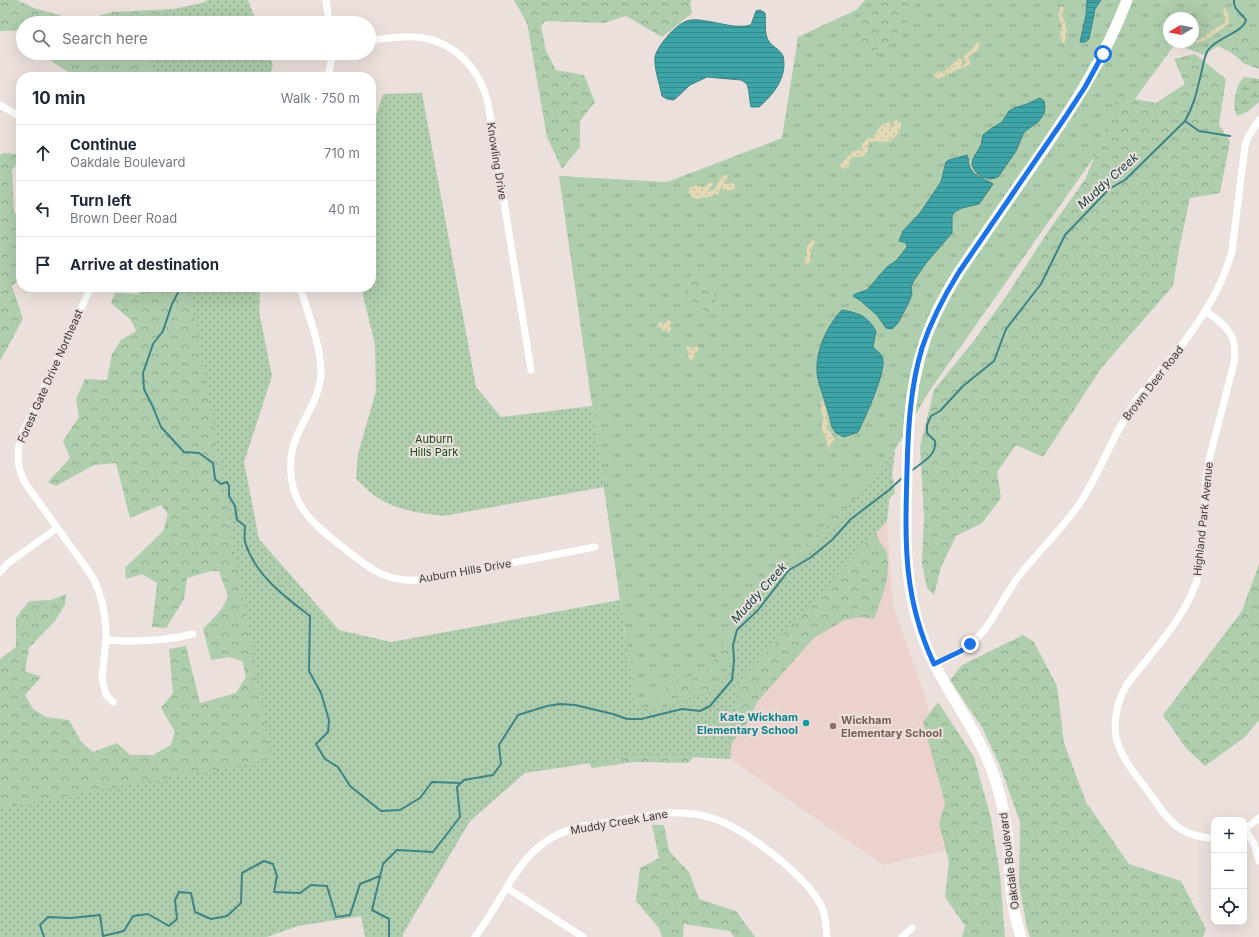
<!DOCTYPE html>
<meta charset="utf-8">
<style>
:root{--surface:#fff;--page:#f2f2f3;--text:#1f2937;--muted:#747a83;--line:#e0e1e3}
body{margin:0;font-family:Inter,sans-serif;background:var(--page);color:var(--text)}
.controls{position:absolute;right:12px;bottom:12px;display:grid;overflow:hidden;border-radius:8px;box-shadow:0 4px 16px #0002}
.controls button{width:36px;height:36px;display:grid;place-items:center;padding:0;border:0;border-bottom:1px solid var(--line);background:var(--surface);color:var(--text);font:20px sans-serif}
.compass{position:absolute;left:1163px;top:12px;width:36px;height:36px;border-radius:50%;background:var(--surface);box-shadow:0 4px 16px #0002;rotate:260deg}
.stop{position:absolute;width:12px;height:12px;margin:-9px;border:3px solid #1a73e8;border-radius:50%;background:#fff}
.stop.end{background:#1a73e8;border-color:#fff;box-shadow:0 1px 4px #0008}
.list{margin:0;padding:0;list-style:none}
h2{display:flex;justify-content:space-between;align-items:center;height:52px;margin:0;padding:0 16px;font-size:17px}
h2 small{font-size:13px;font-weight:400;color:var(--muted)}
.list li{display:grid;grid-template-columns:26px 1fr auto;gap:12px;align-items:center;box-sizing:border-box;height:56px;padding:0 16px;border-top:1px solid var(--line)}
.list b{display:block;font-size:15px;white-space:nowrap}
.list p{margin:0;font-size:13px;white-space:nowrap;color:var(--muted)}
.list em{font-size:13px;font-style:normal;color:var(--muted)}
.icon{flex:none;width:22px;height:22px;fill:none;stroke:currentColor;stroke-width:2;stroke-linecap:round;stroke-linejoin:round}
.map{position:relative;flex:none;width:1259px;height:937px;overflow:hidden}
.search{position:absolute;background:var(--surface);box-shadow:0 4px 16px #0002;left:16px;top:16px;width:360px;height:44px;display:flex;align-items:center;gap:10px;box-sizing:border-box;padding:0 14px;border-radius:22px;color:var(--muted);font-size:15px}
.panel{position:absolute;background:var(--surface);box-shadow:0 4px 16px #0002;left:16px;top:72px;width:360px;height:220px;border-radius:16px}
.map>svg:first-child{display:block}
.education{fill:#ecd2cc}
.grass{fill:url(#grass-tufts);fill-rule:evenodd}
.forest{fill:url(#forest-crowns)}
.wetland{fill:url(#wetland-marsh)}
.sand{fill:url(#sand-dots)}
.park{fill:url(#park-dots)}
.water{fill:url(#water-rules);stroke:#3e8486}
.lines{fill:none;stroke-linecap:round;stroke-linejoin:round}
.stream{stroke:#3e8486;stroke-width:2}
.street{stroke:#fff;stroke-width:7}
.secondary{stroke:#fff;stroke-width:11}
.route{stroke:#1a73e8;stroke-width:5}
.culture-dot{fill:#0f9aa8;stroke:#ebe0dc;stroke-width:1.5}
.education-dot{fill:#8d6e63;stroke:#ebe0dc;stroke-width:1.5}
.labels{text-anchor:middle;stroke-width:4;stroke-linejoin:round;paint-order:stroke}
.street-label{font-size:11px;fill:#3f3a39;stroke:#ebe0dc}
.park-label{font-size:11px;fill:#174c19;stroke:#ebe0dc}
.culture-label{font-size:11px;font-weight:bold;fill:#0d838f;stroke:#ebe0dc;text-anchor:end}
.education-label{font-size:11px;font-weight:bold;fill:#785e54;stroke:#ebe0dc;text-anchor:start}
.water-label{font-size:12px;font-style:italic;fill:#124142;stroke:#ebe0dc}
</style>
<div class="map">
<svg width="1259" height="937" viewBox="0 0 1259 937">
<defs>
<pattern id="grass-tufts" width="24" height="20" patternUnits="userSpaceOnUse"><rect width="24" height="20" fill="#afcead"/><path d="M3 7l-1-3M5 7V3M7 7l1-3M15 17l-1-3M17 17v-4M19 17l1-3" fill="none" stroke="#90a88e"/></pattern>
<pattern id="forest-crowns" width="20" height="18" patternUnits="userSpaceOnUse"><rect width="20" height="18" fill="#afcead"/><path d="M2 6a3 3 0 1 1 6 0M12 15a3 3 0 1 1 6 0" fill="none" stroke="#90a88e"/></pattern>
<pattern id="wetland-marsh" width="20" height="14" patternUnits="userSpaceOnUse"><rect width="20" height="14" fill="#afcead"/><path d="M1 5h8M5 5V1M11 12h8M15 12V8" fill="none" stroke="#90a88e"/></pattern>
<pattern id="sand-dots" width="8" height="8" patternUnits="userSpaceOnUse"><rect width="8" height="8" fill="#e3d9b4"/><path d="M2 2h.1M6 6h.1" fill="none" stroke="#c4bb9c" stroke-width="1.8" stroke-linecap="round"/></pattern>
<pattern id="park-dots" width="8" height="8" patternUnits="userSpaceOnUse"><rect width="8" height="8" fill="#afcead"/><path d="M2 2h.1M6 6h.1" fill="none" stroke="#90a88e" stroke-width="1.8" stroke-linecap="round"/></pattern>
<pattern id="water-rules" width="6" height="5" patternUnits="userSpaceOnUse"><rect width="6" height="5" fill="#3da4a7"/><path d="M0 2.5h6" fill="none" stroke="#358789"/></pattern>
</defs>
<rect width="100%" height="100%" fill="#ebe0dc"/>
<!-- education -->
<polygon class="education" points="887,521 893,606 924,692 962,846 883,865 730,759 738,683"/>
<!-- grass -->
<path class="grass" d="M865,0h394v67l-41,-21 -14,9 -29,-11 -33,45 -214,304 -33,57 -67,80 -111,159 -62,20 -20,-5 -76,-528 108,6 115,-44 16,-101 58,-27zM1169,18h24v24h-24z"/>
<!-- forest -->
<g class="forest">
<polygon points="0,0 17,0 34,8 80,21 113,12 192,8 208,0 236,0 245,23 23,23 23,30 1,31 0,32"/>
<polygon points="514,0 692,0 690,3 692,13 662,37 626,16 604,23 545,21 541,26 546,51 556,70 584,75 595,102 580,121 580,147 562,169 547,137 527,23"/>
<polygon points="875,0 918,0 897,40 869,53 860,43 861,21"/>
<polygon points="1246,30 1259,34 1259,69 1245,64 1222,45"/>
<polygon points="45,53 254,53 262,77 76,77 51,61"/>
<polygon points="1195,54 1226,79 1219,125 1230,141 1220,193 1190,198 1179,250 1173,286 1102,367 1043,457 1016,445 997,472 1001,498 982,523 956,536 941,567 934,595 927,588 922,564 924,517 920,447 934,390 976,338 1007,295 1049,230 1086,178 1118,96 1156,103 1185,84 1174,59"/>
<polygon points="2,153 21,154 21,160 12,170 14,212 21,218 21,278 12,286 23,319 0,361 0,156"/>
<path d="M695,271l19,22 3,14 -4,8c-16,-8 -26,-12 -31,-30z"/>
<polygon points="149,287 260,287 258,378 241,464 257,547 364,916 291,925 150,937 0,937 0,659 16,647 16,618 29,601 51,600 66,594 65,605 55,621 29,648 25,671 41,677 25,695 33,709 46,717 69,720 82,743 93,752 117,743 130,755 153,755 171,745 175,732 161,708 173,693 169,649 186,646 200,703 236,693 246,677 242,661 229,657 211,660 203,629 221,610 228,597 219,571 211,571 187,578 184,599 166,628 152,627 157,583 142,574 126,579 125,568 163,531 168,514 161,505 130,518 116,463 94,465 56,486 48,482 70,458 63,441 79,417 76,399 85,379 107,380 112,354 121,340 136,331 131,320 111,303 115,293 137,294"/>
<path d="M890,460l5,33c-16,17 -27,22 -16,47 2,5 7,8 8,13 4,25 -5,43 -13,66l-14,-2 -16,3 -30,18 -57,64 -11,23 -23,30 -21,-8 -14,16 -54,-1 -42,6 -11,-18 24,-88h28l-1,42h20l20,-24 34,-7 44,-70 23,-27 54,-50 7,-20z"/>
<polygon points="1259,564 1259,720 1245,737 1205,766 1186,748 1163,715 1242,611"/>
<polygon points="1023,635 1034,642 1057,686 1064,743 1086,802 1129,864 1181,881 1206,929 1203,937 1030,937 1027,928 1019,884 1020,822 1000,766 983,729 950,680 962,665"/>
<polygon points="938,702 974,757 991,818 1000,875 1005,937 962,937 965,926 945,897 949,862 939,824 945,803 923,722"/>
<polygon points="652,825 664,825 669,851 689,872 699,899 736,911 755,937 734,937 730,931 684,924 683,937 662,937 659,928 636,901 640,868 659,858"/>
</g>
<!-- wetland -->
<path class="wetland" d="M1244,77l15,2v23l-12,10 -10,4c-6,-10 -1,-31 7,-39z"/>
<!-- sand -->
<g class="sand">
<path d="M1061,6l3,1 -2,9c1,3 4,6 4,9 1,5 0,16 -2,19 -5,-4 -4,-13 -2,-19 -5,-6 -4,-12 -1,-19z"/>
<polygon points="1224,8 1226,8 1228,12 1229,24 1203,42 1196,43 1196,41 1205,37 1212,30 1225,23 1225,17 1223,10"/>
<polygon points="978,41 980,43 978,50 968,57 971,64 968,66 956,70 939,79 934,76 936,72 938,71 943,73 958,59 962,58 962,65 964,65 965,63 964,56 972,49"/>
<path d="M897,120l4,3c1,7 -8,19 -16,19 -6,0 -9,-2 -16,1l-2,9 -3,4 -13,2 -2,8 -4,3 -4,-1 -1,-3 13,-14 8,-1 1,-6 6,-6h5c4,-7 7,-14 16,-16l2,3 -2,6h1l4,-10z"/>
<path d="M724,175h3l1,2 -4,5 1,2 9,-1 1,3v3l-10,2 -4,-4c-1,2 -1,4 -2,6 -3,3 -20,6 -24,6 -3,-1 -5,-4 -7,-7l2,-4 6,-3 7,2 8,-5 2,2 -6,8h2l6,-3 5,-11z"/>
<path d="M813,240l2,2c-1,3 -3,4 -4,7 -1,6 2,12 -5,16l-2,-3 3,-7 -1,-7 5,-7z"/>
<polygon points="670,320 671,323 670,326 672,328 669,332 664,331 658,326 658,323 661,322 664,325 666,321"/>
<polygon points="687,346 692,348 697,346 699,348 697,352 694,353 695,357 693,360 691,360 687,356 689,352 686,348"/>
<path d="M822,400l4,10 2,16 -2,3 4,2 5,9 -4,3v6l-4,-4 -1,-8c-6,-6 -5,-13 -2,-20l-3,-6v-10z"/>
</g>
<!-- park -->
<g class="park">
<polygon points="215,0 248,0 257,23 144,23 142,16"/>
<polygon points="149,53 268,53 273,65 269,77 153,77"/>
<path d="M422,93l54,294 25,30 91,-11 12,81 -161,29c-24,-3 -48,-6 -68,-20 -7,-5 -13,-12 -19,-17l2,-25 18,-63 -1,-46 -13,-54v-4h9v-155l12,-38z"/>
<polygon points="189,287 254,287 272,376 244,462 259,539 339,630 391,642 620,600 635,704 655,709 717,689 754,600 829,530 895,450 887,521 738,683 730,759 644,755 525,773 470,821 403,934 403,937 365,937 361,916 298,926 267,937 0,937 0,808 271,759"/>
</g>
<!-- water -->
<g class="water">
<polygon points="1087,0 1101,0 1095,9 1089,39 1085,42 1080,42 1086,15"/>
<path d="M760,10l5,3c1,9 -1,19 3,27 4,7 12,9 15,16 5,21 -10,39 -24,51h-8c-2,-8 -1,-14 -4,-23l-6,-4 -34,-3 -17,8 -16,15 -7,-1 -5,-3c-2,-12 -8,-26 -7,-39 2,-11 21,-33 32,-36 5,-2 13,-1 19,0 15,2 30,8 45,4l5,-14z"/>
<polygon points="1040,98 1044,101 1045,106 1044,114 1038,122 1024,132 1016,151 998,177 991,179 982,177 975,171 972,165 973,159 981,145 983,135 992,128 1002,122 1009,111 1014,108 1027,104"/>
<path d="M967,155c2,4 1,7 2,10 3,12 16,13 24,19l-14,20 -17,4 -6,3 -4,4v18l-26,30 -13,19 -2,6 1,6 -3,8 -11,21 -6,6 -6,-1 -9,-13 -16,-14 -8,-5 2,-2 12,-4 20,-23 10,-7 10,-13 -1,-4 -7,-2 4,-10 17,-18 21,-31 5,-20 3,-2z"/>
<path d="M842,310c17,3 25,6 34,21l-3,16c4,4 9,7 10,13 2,14 -18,58 -25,72l-14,5 -8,-4 -4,-6c-3,-16 -10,-32 -14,-48 -5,-24 8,-52 24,-69z"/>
</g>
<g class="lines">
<!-- stream -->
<g class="stream">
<polyline points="1185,121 1199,131 1230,136"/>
<path d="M181,287l-9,17 -9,27 -10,13 -10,29 1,16 9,18 8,20 23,25 15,1 14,10 2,16 6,5 6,-2 2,4v10l6,10 2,14 8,6c0,5 -1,11 0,16 10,33 39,54 65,74l-1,55 12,22 8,27 -1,12 -12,12 9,15 13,8 12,19 31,25 19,-1 20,-12 12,-16 29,1"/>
<path d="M911,471c10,-8 26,-15 24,-30l-8,-8v-8l4,-9 9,-5 23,-25 31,-25 12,-32 35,-45 24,-49 44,-46 16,-9 60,-59c9,-15 12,-31 16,-47 2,-8 3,-17 7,-24 9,-13 35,-17 38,-30 -5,-7 -13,-11 -12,-20"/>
<polyline points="44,937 40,925 48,917 71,918 100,915 103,936 124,931 133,916 148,914 169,926 177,919 175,900 179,892 191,893 195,912 211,919 227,916 241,903 242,873 264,861 273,864 277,876 274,892 300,893 311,885 327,886 336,917 350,915 360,884 380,876"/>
<polyline points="389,937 389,919 372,910 383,864 397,850 433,852 460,817 457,787 464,780 493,775 501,764 499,745 518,715 547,706 560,704 575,705 613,714 627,719 641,719 682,709 700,711 710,706 732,680 734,661 733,645 737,630 758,610 789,570 810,558 832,540 851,519 889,490 903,477"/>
</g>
<!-- street -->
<g class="street">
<polyline points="326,0 329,23"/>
<path d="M369,40c15,-1 31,-4 47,-3 37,3 63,30 72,66l43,267"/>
<polyline points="328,77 333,53"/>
<polyline points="0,105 21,117"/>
<path d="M91,287l-70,150c-5,17 -4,30 4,46l57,79 11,16 5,11 5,16 3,22v13l-4,38 4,17 7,7"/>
<path d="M300,287c8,26 21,59 21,86 -1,31 -27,55 -30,85 -4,44 19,63 50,88 28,22 44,37 81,34l173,-33"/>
<path d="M1205,311c22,14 33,25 29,52l-25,97 -3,18 -6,92c-10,43 -46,80 -73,114 -9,16 -14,34 -11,53 5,22 21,39 34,57 9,12 17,26 29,34 11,7 23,10 35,10"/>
<polyline points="0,572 7,564 57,528"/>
<path d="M106,640c29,2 59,1 87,-6"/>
<path d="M934,665c13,-7 26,-12 37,-21 20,-17 30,-43 45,-64 20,-27 45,-49 64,-77 21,-32 33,-69 55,-101 13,-18 28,-34 42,-51 24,-30 45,-63 55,-100l13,-105 3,-9 11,-17"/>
<polyline points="1245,829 1254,844 1259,861"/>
<polyline points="1244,830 1259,818"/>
<polyline points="507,888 583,937"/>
<path d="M475,937c34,-44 43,-94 103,-110l86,-14c18,-1 35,0 51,6 32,11 96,60 108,91 3,8 3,18 4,27"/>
<polyline points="902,937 912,928"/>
</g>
<!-- secondary -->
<path class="secondary" d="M1021,937c-6,-19 -10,-39 -11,-58 -1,-16 -1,-31 -3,-46 -2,-17 -6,-35 -11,-51 -16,-52 -54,-93 -73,-144 -20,-53 -18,-110 -16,-166 1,-42 3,-85 16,-125 8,-27 21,-51 36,-75 26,-38 52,-76 78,-113 35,-51 68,-101 90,-159"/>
</g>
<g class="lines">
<!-- route -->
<path class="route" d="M970,644l-9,7 -27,13c-31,-66 -29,-121 -27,-193 1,-41 3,-83 15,-123 9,-27 22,-52 37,-76l105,-153 21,-32 18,-33"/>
</g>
<!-- markers -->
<circle class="culture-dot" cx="806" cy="723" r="4"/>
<circle class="education-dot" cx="833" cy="726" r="4"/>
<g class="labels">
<!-- street labels -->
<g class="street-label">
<text transform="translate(497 161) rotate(81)" y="4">Knowling Drive</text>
<text transform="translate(50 376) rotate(-66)" y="4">Forest Gate Drive Northeast</text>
<text transform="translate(1153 383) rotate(-52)" y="4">Brown Deer Road</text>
<text transform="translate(1203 519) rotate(-84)" y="4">Highland Park Avenue</text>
<text transform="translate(465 571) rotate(-10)" y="4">Auburn Hills Drive</text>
<text transform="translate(619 822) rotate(-10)" y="4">Muddy Creek Lane</text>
<text transform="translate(1009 861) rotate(-97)" y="4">Oakdale Boulevard</text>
</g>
<!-- park labels -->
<g class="park-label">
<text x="434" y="443">Auburn<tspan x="434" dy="13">Hills Park</tspan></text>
</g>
<!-- culture labels -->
<g class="culture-label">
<text x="798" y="721">Kate Wickham<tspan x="798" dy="13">Elementary School</tspan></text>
</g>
<!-- education labels -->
<g class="education-label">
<text x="841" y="724">Wickham<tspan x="841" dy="13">Elementary School</tspan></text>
</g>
<!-- water labels -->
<g class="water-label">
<text transform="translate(1108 181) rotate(-42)" y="4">Muddy Creek</text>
<text transform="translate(759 593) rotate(-48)" y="4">Muddy Creek</text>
</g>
</g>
</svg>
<div class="controls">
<button>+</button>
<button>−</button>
<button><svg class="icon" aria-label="locate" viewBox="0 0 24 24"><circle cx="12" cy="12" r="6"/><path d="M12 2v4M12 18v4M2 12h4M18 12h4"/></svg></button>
</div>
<svg class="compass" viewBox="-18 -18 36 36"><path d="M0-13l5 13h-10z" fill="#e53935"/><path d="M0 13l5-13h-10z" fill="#747a83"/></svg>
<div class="stop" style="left:1103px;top:54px"></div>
<div class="stop end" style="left:970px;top:644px"></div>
<div class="search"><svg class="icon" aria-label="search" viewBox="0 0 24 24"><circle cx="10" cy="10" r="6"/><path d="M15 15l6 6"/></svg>Search here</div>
<section class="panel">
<h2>10 min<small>Walk · 750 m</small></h2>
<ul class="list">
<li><svg class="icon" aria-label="ahead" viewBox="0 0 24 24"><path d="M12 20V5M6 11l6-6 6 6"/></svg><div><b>Continue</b><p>Oakdale Boulevard</p></div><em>710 m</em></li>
<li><svg class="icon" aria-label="left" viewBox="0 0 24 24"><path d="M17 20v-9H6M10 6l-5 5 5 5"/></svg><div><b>Turn left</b><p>Brown Deer Road</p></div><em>40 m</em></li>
<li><svg class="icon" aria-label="arrive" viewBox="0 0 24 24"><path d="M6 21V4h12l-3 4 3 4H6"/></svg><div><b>Arrive at destination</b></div></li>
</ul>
</section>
</div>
